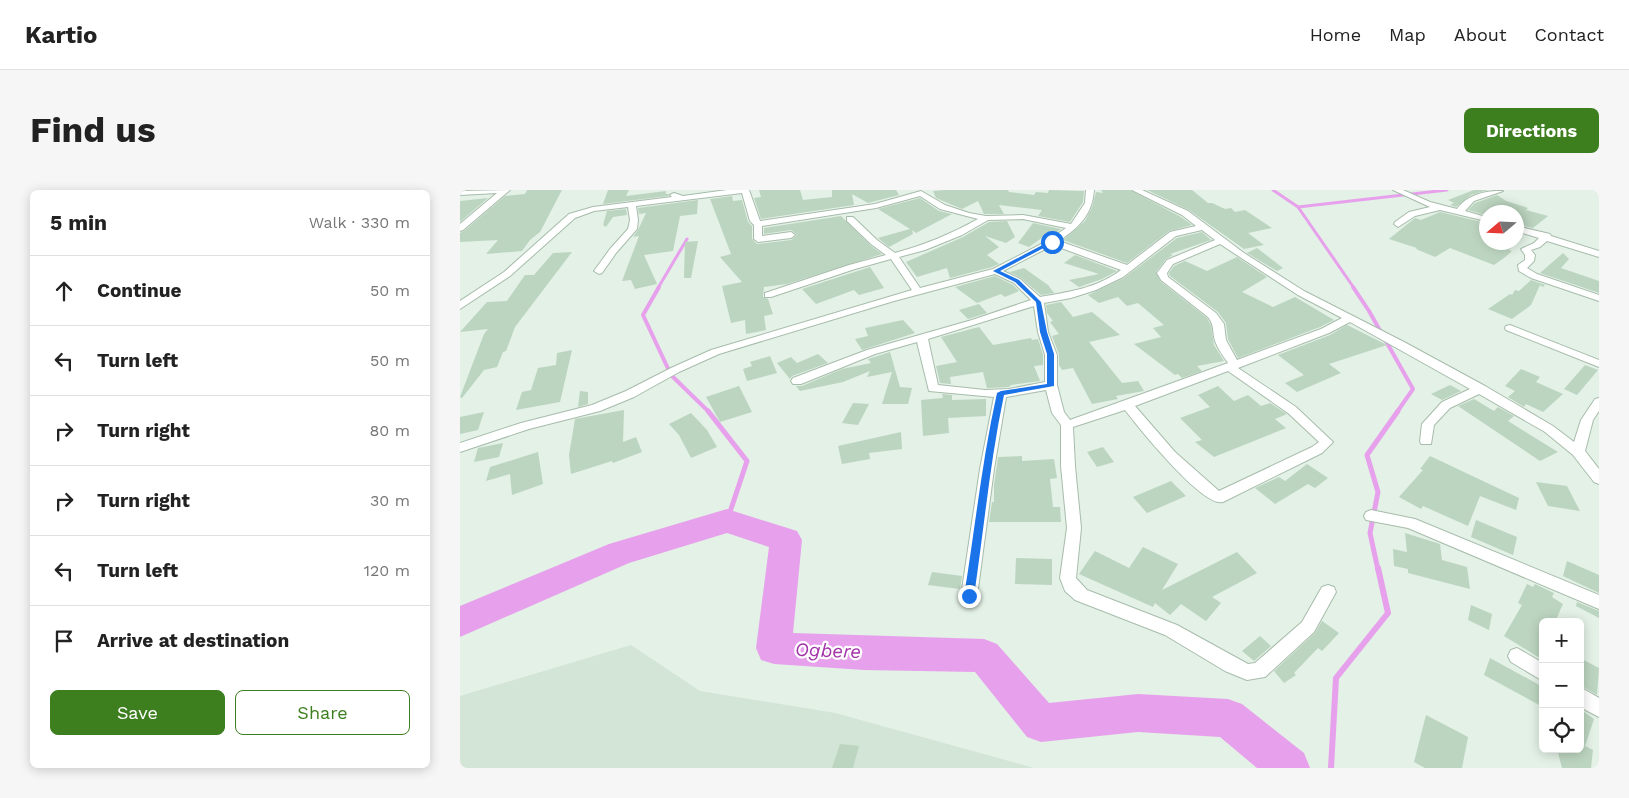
<!DOCTYPE html>
<meta charset="utf-8">
<style>
:root{--surface:#fff;--page:#f6f6f6;--text:#222;--muted:#767676;--line:#e0e0e0;--accent:#3d7f1f}
body{margin:0;font-family:"Work Sans",sans-serif;background:var(--page);color:var(--text)}
.controls{position:absolute;right:15px;bottom:15px;display:grid;overflow:hidden;border-radius:8px;box-shadow:0 2px 12px #0003}
.controls button{width:45px;height:45px;display:grid;place-items:center;padding:0;border:0;border-bottom:1px solid var(--line);background:var(--surface);color:var(--text);font:25px sans-serif}
.compass{position:absolute;left:1019px;top:15px;width:45px;height:45px;border-radius:50%;background:var(--surface);box-shadow:0 2px 12px #0003;rotate:251deg}
.stop{position:absolute;width:15px;height:15px;margin:-11px;border:4px solid #1a73e8;border-radius:50%;background:#fff}
.stop.end{background:#1a73e8;border-color:#fff;box-shadow:0 1px 5px #0008}
.list{margin:0;padding:0;list-style:none}
h2{display:flex;justify-content:space-between;align-items:center;height:65px;margin:0;padding:0 20px;font-size:21px}
h2 small{font-size:16px;font-weight:400;color:var(--muted)}
.list li{display:grid;grid-template-columns:32px 1fr auto;gap:15px;align-items:center;box-sizing:border-box;height:70px;padding:0 20px;border-top:1px solid var(--line)}
.list b{display:block;font-size:19px;white-space:nowrap}
.list em{font-size:16px;font-style:normal;color:var(--muted)}
.actions{display:flex;gap:10px;padding:15px 20px}
.actions a{flex:1;padding:11px 0;border:1px solid var(--accent);border-radius:8px;text-align:center;font-size:18px;color:var(--accent)}
.actions .main{background:var(--accent);color:#fff}
.icon{flex:none;width:28px;height:28px;fill:none;stroke:currentColor;stroke-width:2;stroke-linecap:round;stroke-linejoin:round}
.map{position:relative;flex:none;width:1139px;height:578px;overflow:hidden;border-radius:8px}
header{display:flex;align-items:center;gap:30px;box-sizing:border-box;height:70px;padding:0 25px;background:var(--surface);border-bottom:1px solid var(--line)}
header strong{font-size:24px}
nav{display:flex;gap:28px;margin-inline-start:auto;font-size:18px}
.intro{display:flex;align-items:center;justify-content:space-between;box-sizing:border-box;height:120px;padding:0 30px}
h1{margin:0;font-size:35px}
.button{padding:12px 22px;border-radius:8px;background:var(--accent);color:#fff;font-size:18px;font-weight:700}
main{display:flex;gap:30px;padding:0 30px}
aside{flex:1;background:var(--surface);border-radius:8px;box-shadow:0 2px 12px #0003}
.map>svg:first-child{display:block}
.residential{fill:#d2e5d6}
.lines{fill:none;stroke-linecap:round;stroke-linejoin:round}
.stream-far3{stroke:#e7a1ec;stroke-width:3}
.stream-far2{stroke:#e7a1ec;stroke-width:4}
.stream-far1{stroke:#e7a1ec;stroke-width:5}
.stream{stroke:#e7a1ec;stroke-width:6}
.river{fill:#e7a1ec;fill-rule:evenodd}
.building{fill:#bcd5c0}
.street-casing{stroke:#a7bcab;stroke-width:2}
.street{fill:#fff;fill-rule:evenodd}
.route{fill:#1a73e8}
.labels{text-anchor:middle;stroke-width:4.5;stroke-linejoin:round;paint-order:stroke}
.near-water-label{font-size:19px;font-style:italic;fill:#a333a8;stroke:#fff}
</style>
<header>
<strong>Kartio</strong>
<nav><a>Home</a><a>Map</a><a>About</a><a>Contact</a></nav>
</header>
<div class="intro"><h1>Find us</h1><a class="button">Directions</a></div>
<main>
<aside>
<h2>5 min<small>Walk · 330 m</small></h2>
<ul class="list">
<li><svg class="icon" aria-label="ahead" viewBox="0 0 24 24"><path d="M12 20V5M6 11l6-6 6 6"/></svg><div><b>Continue</b></div><em>50 m</em></li>
<li><svg class="icon" aria-label="left" viewBox="0 0 24 24"><path d="M17 20v-9H6M10 6l-5 5 5 5"/></svg><div><b>Turn left</b></div><em>50 m</em></li>
<li><svg class="icon" aria-label="right" viewBox="0 0 24 24"><path d="M7 20v-9h11M14 6l5 5-5 5"/></svg><div><b>Turn right</b></div><em>80 m</em></li>
<li><svg class="icon" aria-label="right" viewBox="0 0 24 24"><path d="M7 20v-9h11M14 6l5 5-5 5"/></svg><div><b>Turn right</b></div><em>30 m</em></li>
<li><svg class="icon" aria-label="left" viewBox="0 0 24 24"><path d="M17 20v-9H6M10 6l-5 5 5 5"/></svg><div><b>Turn left</b></div><em>120 m</em></li>
<li><svg class="icon" aria-label="arrive" viewBox="0 0 24 24"><path d="M6 21V4h12l-3 4 3 4H6"/></svg><div><b>Arrive at destination</b></div></li>
</ul>
<div class="actions"><a class="main">Save</a><a>Share</a></div>
</aside>
<div class="map">
<svg width="1139" height="578" viewBox="0 0 1139 578">
<rect width="100%" height="100%" fill="#e3f1e6"/>
<!-- residential -->
<polygon class="residential" points="171,455 240,501 375,523 574,578 0,578 0,506"/>
<g class="lines">
<!-- stream-far3 -->
<g class="stream-far3">
<polyline points="813,0 838,17 894,98"/>
<polyline points="838,17 987,0"/>
<polyline points="198,98 227,49"/>
</g>
<!-- stream-far2 -->
<g class="stream-far2">
<polyline points="199,97 183,125 211,185 249,222"/>
<polyline points="893,97 909,121 953,199 937,222"/>
</g>
<!-- stream-far1 -->
<g class="stream-far1">
<polyline points="248,221 287,271 267,331"/>
<polyline points="918,380 910,343 918,302 907,265 938,221"/>
</g>
<!-- stream -->
<polyline class="stream" points="871,578 876,488 928,423 918,378"/>
<!-- river -->
<polygon class="river" points="267,319 337,341 342,350 333,443 524,449 537,454 589,513 678,504 768,509 782,514 844,563 850,578 797,578 760,547 678,542 581,552 567,547 515,482 404,480 314,474 301,470 296,458 309,357 267,343 169,373 0,447 0,416 149,354"/>
</g>
<!-- building -->
<g class="building">
<polygon points="67,0 102,0 80,42 70,50 62,61 26,64 38,50 0,52 0,43 4,41 45,6 65,4"/>
<polygon points="148,0 169,0 166,6 206,1 206,4 209,4 208,6 143,14"/>
<polygon points="299,0 340,0 343,10 372,7 372,0 436,0 439,5 408,13 392,4 394,15 301,29 294,8 301,7"/>
<polygon points="485,0 548,0 549,2 574,5 576,2 588,3 589,0 624,1 623,12 610,32 578,26 582,20 539,15 544,24 524,24 518,11 502,19 476,8 473,1"/>
<polygon points="641,0 670,0 721,27 732,35 709,41 667,73 603,50 625,31 632,17 636,2 643,3"/>
<polygon points="687,0 732,0 748,13 752,13 765,19 771,18 775,22 785,20 812,38 788,43 804,55 784,59 729,20"/>
<polygon points="1014,0 1028,0 1011,5 996,17 990,15 994,13 988,10"/>
<polygon points="1037,5 1046,11 1068,18 1066,20 1088,26 1073,38 1056,34 1056,22 1026,22 1026,25 1008,20 1015,13"/>
<polygon points="272,6 273,11 282,10 288,32 292,36 292,49 297,54 331,50 337,45 331,40 304,44 304,38 381,26 410,55 422,64 327,94 304,97 303,107 308,109 313,124 304,126 306,140 286,144 285,130 271,133 262,96 282,92 260,67 271,64 250,9"/>
<polygon points="28,8 0,32 0,11"/>
<polygon points="460,8 479,21 492,24 456,43 452,40 453,44 429,57 418,48 450,39 418,19"/>
<polygon points="238,10 237,24 220,26 213,61 184,65 197,94 175,99 171,90 162,91 179,46 173,47 178,40 186,23 179,24 178,18"/>
<polygon points="166,19 167,25 153,27 146,37 143,35 147,21"/>
<polygon points="980,22 1026,33 1026,52 1058,52 1049,60 1052,61 1044,68 1034,75 990,58 975,67 956,59 957,58 929,49 955,28 961,30"/>
<polygon points="547,31 555,47 546,53 525,46 539,57 527,65 539,74 532,77 490,88 487,78 457,87 446,72 503,47 529,32"/>
<polygon points="573,33 601,39 591,47 586,45 569,57 558,53"/>
<polygon points="742,42 751,50 710,64 713,65 706,69 696,82 700,91 747,128 751,136 754,155 764,171 737,176 742,181 722,188 718,184 715,185 674,154 701,147 693,138 704,135 678,113 667,116 658,107 639,113 628,105 664,88 717,48"/>
<polygon points="238,51 231,88 224,88 225,52"/>
<polygon points="797,58 823,78 817,81 787,63"/>
<polygon points="112,62 55,137 46,161 43,162 37,177 24,180 2,208 0,207 24,144 28,139 0,142 27,112 47,111 65,85 74,85 93,63"/>
<polygon points="1103,63 1109,69 1101,78 1139,91 1139,103 1080,83"/>
<polygon points="615,65 657,81 642,89 619,97 609,90 639,84 604,73"/>
<polygon points="777,67 807,87 782,102 813,117 835,107 874,130 860,137 778,168 768,149 766,133 758,122 710,86 709,83 714,76 725,71 747,81"/>
<polygon points="410,77 424,98 399,105 394,100 356,114 342,99"/>
<polygon points="564,78 588,95 594,103 581,105 561,88 547,81 550,82"/>
<polygon points="535,86 553,95 559,101 545,107 541,104 517,113 495,97"/>
<polygon points="1071,90 1085,95 1083,97 1080,95 1071,115 1052,129 1028,119 1050,104 1052,105 1055,100 1059,101"/>
<polygon points="601,112 613,127 632,122 660,145 629,152 662,193 678,191 684,201 656,206 658,209 632,214 613,178 602,180 599,175 599,164 592,146 599,144 590,132 593,131 587,123 586,115"/>
<polygon points="519,114 527,123 508,129 499,120"/>
<polygon points="443,130 455,143 402,160 395,149 408,146 405,138"/>
<polygon points="887,135 927,155 869,174 881,183 837,202 825,193 844,185 818,165 870,145"/>
<polygon points="519,137 533,155 571,148 572,150 578,149 583,165 583,175 574,176 580,191 551,195 549,197 527,198 523,182 490,187 491,194 480,193 476,176 497,172 481,147"/>
<polygon points="112,160 100,212 56,220 62,202 71,200 78,178 96,175 97,163"/>
<polygon points="430,162 440,197 452,198 448,214 422,214 432,182 407,187 410,181 383,192 340,201 336,196 342,196 382,179 411,173 408,169"/>
<polygon points="358,164 368,173 332,186 330,189 317,173 331,167 337,173"/>
<polygon points="310,166 317,183 287,191 283,179 292,176 290,172"/>
<polygon points="1125,175 1138,180 1117,205 1104,199"/>
<polygon points="1061,179 1080,187 1076,192 1103,204 1083,222 1066,214 1064,217 1048,207 1055,201 1045,196"/>
<polygon points="990,195 1001,201 982,210 971,204"/>
<polygon points="279,196 292,222 260,232 246,207"/>
<polygon points="758,196 774,211 788,205 801,216 810,213 827,224 815,229 826,238 754,267 735,252 742,250 720,228 750,217 738,205"/>
<polygon points="120,201 128,202 128,214 118,217"/>
<polygon points="482,204 492,205 492,210 526,209 526,226 488,228 489,243 463,246 461,210 483,208"/>
<polygon points="1014,209 1034,221 1038,217 1054,226 1048,231 1098,262 1080,271 998,216"/>
<polygon points="393,213 409,214 398,235 382,233"/>
<polygon points="164,220 163,252 176,247 182,262 153,273 152,271 111,284 109,265 115,229"/>
<polygon points="24,222 18,240 0,244 0,227"/>
<polygon points="231,223 247,240 257,257 231,268 219,245 209,234"/>
<polygon points="441,242 442,259 409,263 410,269 382,274 378,256"/>
<polygon points="43,253 39,267 14,272 18,258"/>
<polygon points="643,257 654,272 637,277 627,262"/>
<polygon points="78,262 83,294 52,305 50,284 26,291 30,277"/>
<polygon points="562,266 562,271 594,269 597,288 590,289 593,317 600,317 601,332 529,332 532,312 534,312 534,295 538,267"/>
<polygon points="970,266 1059,308 1056,320 1020,306 1008,336 963,316 961,319 939,307 963,280 960,279"/>
<polygon points="847,274 868,288 855,298 848,294 815,314 795,298 819,287 825,291"/>
<polygon points="711,291 726,306 687,323 673,307"/>
<polygon points="1076,292 1107,296 1120,321 1088,316"/>
<polygon points="1016,330 1057,347 1053,365 1011,347"/>
<polygon points="945,343 980,354 982,370 1007,377 1010,399 948,383 948,379 934,376 933,359 947,362"/>
<polygon points="683,357 718,374 702,400 777,362 797,383 752,407 761,413 746,431 721,414 710,425 695,413 693,417 619,384 635,361 669,378"/>
<polygon points="556,368 592,369 592,395 555,394"/>
<polygon points="1107,371 1139,385 1139,403 1103,386"/>
<polygon points="472,382 502,386 500,399 468,395"/>
<polygon points="1067,394 1073,397 1075,394 1094,403 1092,407 1103,414 1095,432 1083,432 1083,470 1044,446 1062,415 1058,413"/>
<polygon points="1117,412 1139,421 1139,428 1116,416"/>
<polygon points="1011,415 1032,424 1029,440 1008,430"/>
<polygon points="862,431 879,443 862,461 858,458 834,483 836,485 824,493 814,481 855,443"/>
<polygon points="800,446 811,456 794,471 782,461"/>
<polygon points="1030,468 1083,497 1083,517 1024,485"/>
<polygon points="1120,468 1139,478 1137,505 1120,495"/>
<polygon points="1120,519 1134,529 1125,556 1133,560 1131,578 1102,578 1097,559 1120,559"/>
<polygon points="966,525 1008,547 1002,578 965,578 954,572"/>
<polygon points="380,554 399,556 393,578 372,578"/>
</g>
<g class="lines">
<!-- street casing -->
<g class="street-casing">
<g id="street">
<polygon points="50,0 3,40 0,41 0,34 37,3 0,5 0,1"/>
<path d="M267,0h22l11,31 115,-17 46,-13 24,14 24,8 17,3 37,-1 48,9 14,-21 1,-13h8c-2,26 -15,37 -35,51l68,24 43,-33 26,-6 -14,-11 -50,-25h10l46,21 56,42 60,38 100,51 81,44 68,40 21,16 7,-22 14,-21 4,-1v13l-6,9 -8,31 14,18v15l-5,-2 -21,-27 -28,-23 -66,-38 -29,14 -16,17 -3,19h-10l-1,-3 2,-17 20,-22 28,-13 -120,-67 -21,11 -91,35 58,39 37,35 -11,11 -99,49c-20,6 -85,-75 -98,-92l-52,17 2,39 6,62 -5,50 11,12 90,35 71,39 7,-1 47,-41 20,-35 6,-2 6,2 2,5 -22,40 -49,45 -18,3 -22,-9 -60,-36 -90,-35 -10,-9 -5,-13 7,-50 -6,-62v-41l-9,-12 -6,-23 -40,7 -12,72 -17,127 -2,5 -6,2 -6,-2 -2,-5 19,-127 14,-72 -65,-6 -12,-49 -42,12 -74,30h-8l-2,-3 2,-3 74,-28 105,-30 59,-20 -17,-17 -19,-9 -101,27 -175,53 -40,18 -45,25 -34,14 -71,18 -69,23v-9l61,-20 71,-18 34,-14 45,-23 40,-18 201,-60 -21,-31 -36,10 -84,28h-6v-4l84,-28 37,-10 -15,-11 -24,-23v-4h6l24,23 18,13c29,-8 56,-19 83,-34l-38,-10 -20,-13 -44,12 -114,18v10l29,-4 4,3 -4,3 -33,4 -4,-3v-14l-4,-4 -8,-28 -106,13 2,14 -1,9 -21,24 -14,20 -3,1 -5,-3 16,-22 18,-20 2,-9 -2,-13 -34,4 -19,7 -65,58 -50,33v-8l44,-29 65,-58 24,-7 79,-10 -2,-2 4,-2 9,3zM563,29l43,9 -17,12 -56,29 -73,19 -21,-31 26,-7 37,-15 26,-15zM742,40l13,10 -48,20 -10,13 4,7 47,37c7,9 4,14 7,24 3,8 8,15 13,22l-158,57 -6,-8 -7,-27v-30l-9,-23 -4,-29 27,-5 25,-8 27,-13 53,-41zM760,54l78,51 44,23 -21,11 -84,31 -11,-20 -2,-16 -8,-11 -48,-36 -1,-4 6,-9zM593,55l68,25c-23,18 -53,22 -81,27l-20,-18 -17,-8zM574,116l4,26 7,23v27l-36,7 -24,1 -47,-5 -10,-46zM768,181l60,42 31,29 -7,5 -93,44 -44,-39 -40,-46z"/>
<path d="M933,0h10l27,12 27,7c9,-14 30,-19 46,-18l-29,10 -9,10 21,6v4l-46,-11 -25,6 -17,11 -4,-3 1,-2 14,-10 21,-5z"/>
<polygon points="1056,36 1090,44 1091,46 1139,61 1139,67 1087,51 1080,57 1071,60 1075,65 1074,71 1067,78 1077,84 1139,105 1139,111 1071,88 1059,81 1058,75 1065,70 1065,65 1061,59 1074,53 1079,48 1056,41"/>
<polygon points="1050,135 1139,170 1139,177 1046,140 1045,138 1046,136"/>
<polygon points="911,320 955,329 1139,405 1139,419 948,338 906,330 904,326 906,322"/>
<polygon points="1057,458 1083,473 1083,491 1051,472 1048,466 1051,460"/>
<polygon points="1120,497 1139,508 1139,527 1120,517"/>
</g>
</g>
<!-- street -->
<use href="#street" class="street"/>
</g>
<!-- route -->
<path class="route" d="M590,51l5,1 -55,29 19,9 22,22 6,30 7,22v32l-50,9c-14,66 -20,134 -30,201l-5,5 -5,-5c11,-67 18,-136 33,-203l4,-2 46,-7v-30l-7,-22 -4,-30 -21,-20 -22,-11z"/>
<g class="labels">
<!-- near-water labels -->
<g class="near-water-label">
<text transform="translate(368 460) rotate(2)" y="7">Ogbere</text>
</g>
</g>
</svg>
<div class="controls">
<button>+</button>
<button>−</button>
<button><svg class="icon" aria-label="locate" viewBox="0 0 24 24"><circle cx="12" cy="12" r="6"/><path d="M12 2v4M12 18v4M2 12h4M18 12h4"/></svg></button>
</div>
<svg class="compass" viewBox="-18 -18 36 36"><path d="M0-13l5 13h-10z" fill="#e53935"/><path d="M0 13l5-13h-10z" fill="#767676"/></svg>
<div class="stop" style="left:592px;top:52px"></div>
<div class="stop end" style="left:509px;top:406px"></div>
</div>
</main>
